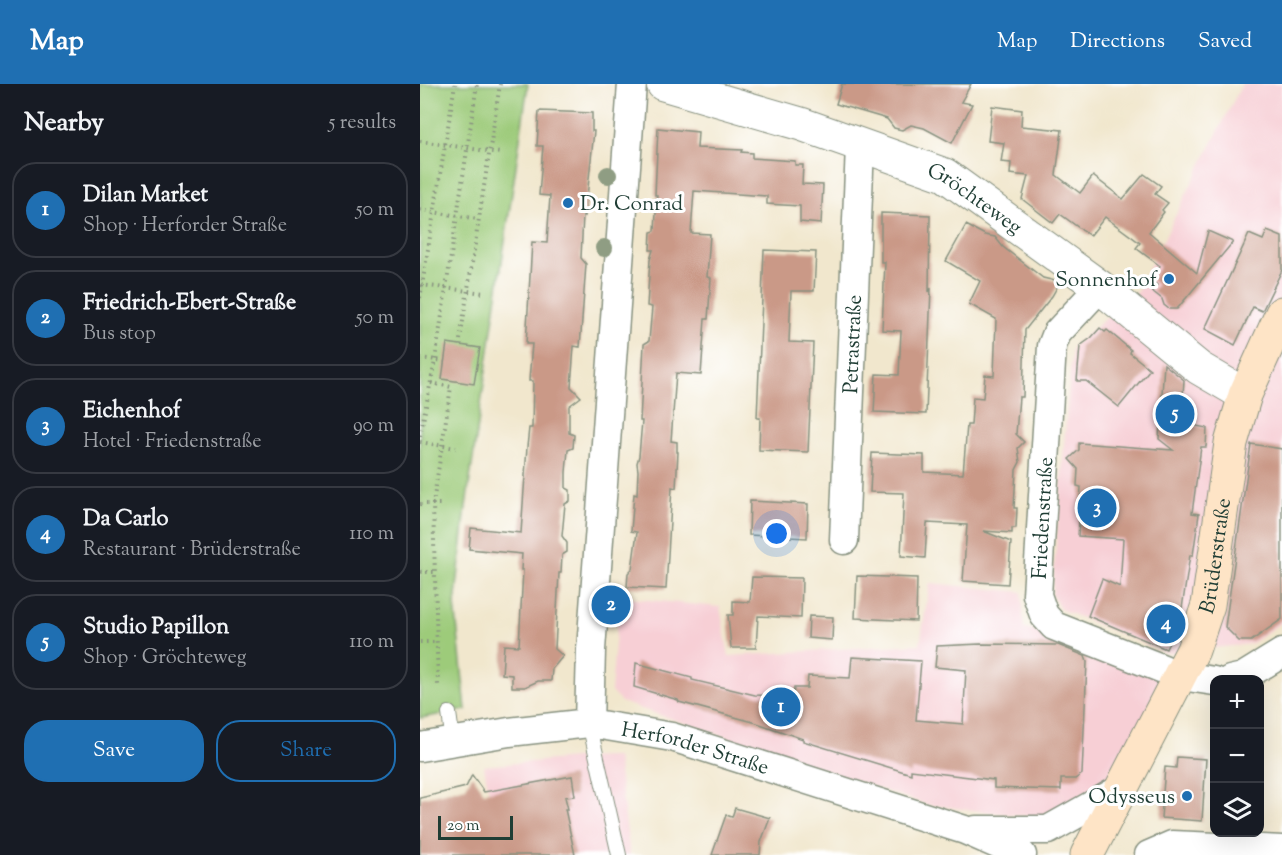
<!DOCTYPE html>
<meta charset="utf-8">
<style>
:root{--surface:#171b24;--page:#20242c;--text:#f1f3f6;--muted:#9ea1a6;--line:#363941;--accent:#1f6fb2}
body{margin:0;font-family:"Sorts Mill Goudy",serif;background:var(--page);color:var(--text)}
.controls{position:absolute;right:18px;bottom:18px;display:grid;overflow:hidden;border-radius:12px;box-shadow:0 6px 24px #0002}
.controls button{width:54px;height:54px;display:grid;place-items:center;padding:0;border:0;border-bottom:2px solid var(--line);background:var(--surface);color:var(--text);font:30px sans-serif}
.scale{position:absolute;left:18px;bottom:15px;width:75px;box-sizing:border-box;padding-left:6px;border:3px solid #1f3d34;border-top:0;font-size:16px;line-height:21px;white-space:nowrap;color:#1f3d34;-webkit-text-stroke:4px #fff;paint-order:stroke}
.you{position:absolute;left:357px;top:450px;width:21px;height:21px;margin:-15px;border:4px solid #fff;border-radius:50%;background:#1a73e8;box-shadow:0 0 0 9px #1a73e833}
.badge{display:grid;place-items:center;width:39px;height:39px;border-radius:50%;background:var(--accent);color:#fff;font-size:20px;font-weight:700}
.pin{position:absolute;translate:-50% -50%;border:3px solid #fff;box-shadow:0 2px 6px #0006}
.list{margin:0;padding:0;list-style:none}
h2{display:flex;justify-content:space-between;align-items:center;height:78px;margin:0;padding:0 24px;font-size:26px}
h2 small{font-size:20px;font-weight:400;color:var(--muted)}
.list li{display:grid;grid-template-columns:39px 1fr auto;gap:18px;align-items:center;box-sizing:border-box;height:96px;margin:0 12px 12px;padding:0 12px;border:2px solid var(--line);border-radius:24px}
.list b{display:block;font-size:22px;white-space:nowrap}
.list p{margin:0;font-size:20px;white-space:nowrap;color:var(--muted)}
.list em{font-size:20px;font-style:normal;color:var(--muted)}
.actions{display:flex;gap:12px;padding:18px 24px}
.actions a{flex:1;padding:14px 0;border:2px solid var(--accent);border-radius:24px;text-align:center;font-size:21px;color:var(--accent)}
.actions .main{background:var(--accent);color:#fff}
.icon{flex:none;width:33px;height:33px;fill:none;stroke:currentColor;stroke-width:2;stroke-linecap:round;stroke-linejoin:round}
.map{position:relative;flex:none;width:862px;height:771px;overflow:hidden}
header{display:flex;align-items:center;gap:36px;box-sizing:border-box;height:84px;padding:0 30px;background:var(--accent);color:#fff}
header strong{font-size:28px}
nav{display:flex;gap:33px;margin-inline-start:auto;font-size:21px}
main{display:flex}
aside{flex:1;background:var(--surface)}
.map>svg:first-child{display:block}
.built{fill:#f7cfd5}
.green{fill:#9dcb7a;stroke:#5e8457;stroke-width:1.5}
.building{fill:#ca9987}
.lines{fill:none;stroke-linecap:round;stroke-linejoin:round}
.service-casing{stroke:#889280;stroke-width:16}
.minor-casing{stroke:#889280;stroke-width:31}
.tertiary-casing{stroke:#889280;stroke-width:35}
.secondary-casing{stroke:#889280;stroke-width:35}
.path{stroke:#889280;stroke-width:4;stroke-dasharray:1.5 4.5;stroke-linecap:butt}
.service{stroke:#fff;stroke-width:14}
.minor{stroke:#fff;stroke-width:28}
.tertiary{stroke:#fff;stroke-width:33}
.secondary{stroke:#fee4c6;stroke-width:33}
.tree{fill:#8f9d83}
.poi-dot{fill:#1f6fb2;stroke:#fff;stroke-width:2}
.labels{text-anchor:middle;stroke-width:6;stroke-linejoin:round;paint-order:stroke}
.street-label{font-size:21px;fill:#1f3d34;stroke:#fff}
.poi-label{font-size:21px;fill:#1f3d34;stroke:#fff;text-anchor:end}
</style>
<header>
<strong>Map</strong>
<nav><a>Map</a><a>Directions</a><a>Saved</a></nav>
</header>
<main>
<aside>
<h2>Nearby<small>5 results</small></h2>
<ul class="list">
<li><span class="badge">1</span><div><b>Dilan Market</b><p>Shop · Herforder Straße</p></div><em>50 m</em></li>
<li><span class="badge">2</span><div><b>Friedrich-Ebert-Straße</b><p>Bus stop</p></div><em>50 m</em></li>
<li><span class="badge">3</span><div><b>Eichenhof</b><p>Hotel · Friedenstraße</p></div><em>90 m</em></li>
<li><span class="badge">4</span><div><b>Da Carlo</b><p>Restaurant · Brüderstraße</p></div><em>110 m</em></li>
<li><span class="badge">5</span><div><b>Studio Papillon</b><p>Shop · Gröchteweg</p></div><em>110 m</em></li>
</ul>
<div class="actions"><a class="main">Save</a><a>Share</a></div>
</aside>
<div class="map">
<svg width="862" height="771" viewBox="0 0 862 771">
<rect width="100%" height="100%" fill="#fff"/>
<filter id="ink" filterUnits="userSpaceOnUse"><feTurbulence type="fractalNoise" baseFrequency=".0167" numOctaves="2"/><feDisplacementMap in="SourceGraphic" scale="12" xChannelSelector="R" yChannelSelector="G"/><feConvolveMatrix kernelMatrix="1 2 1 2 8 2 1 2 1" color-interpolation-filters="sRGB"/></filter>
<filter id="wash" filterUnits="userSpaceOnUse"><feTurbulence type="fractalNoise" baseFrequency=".008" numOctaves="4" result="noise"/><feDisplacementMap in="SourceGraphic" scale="24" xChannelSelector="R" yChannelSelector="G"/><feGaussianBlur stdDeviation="1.35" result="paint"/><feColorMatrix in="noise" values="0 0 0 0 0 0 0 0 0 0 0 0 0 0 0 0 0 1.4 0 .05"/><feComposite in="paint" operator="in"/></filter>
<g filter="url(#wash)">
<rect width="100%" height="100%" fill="#f1e7cd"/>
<!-- built -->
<g class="built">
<polygon points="822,0 862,0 862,538 831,560 746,569 640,525 632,511 652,263 717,208"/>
<polygon points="510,499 602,508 604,545 616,546 748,593 696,691 622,734 508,721 201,618 191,608 199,513 300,523 309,572 500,560"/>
<polygon points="197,673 210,771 107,771 77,751 64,682 155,674"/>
</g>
<!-- green -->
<polygon class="green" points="0,0 108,0 46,422 35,521 46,626 0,634"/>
<g id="blocks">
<!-- building -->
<g class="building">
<polygon points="422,0 551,0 541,18 552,20 532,59 504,44 491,41 482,46 474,44 467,35 416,20"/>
<polygon points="572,22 602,26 601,42 642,46 636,91 660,109 673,92 703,115 724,90 741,102 735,110 748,119 742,126 744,128 729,148 777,189 788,147 813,158 757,225 749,225 744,221 742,215 732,207 737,201 731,196 740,182 716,164 720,159 685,133 670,152 640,130 633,139 602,115 608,92 590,90 591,79 581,78 584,59 568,57"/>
<polygon points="119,27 172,29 172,47 174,47 165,132 163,131 161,174 166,180 160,263 154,262 151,303 161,313 149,322 149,349 154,351 153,364 148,366 146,388 146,404 150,406 150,417 145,420 142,452 147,459 147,468 142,471 141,489 139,489 135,565 143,572 132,585 131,597 118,597 105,603 92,603 92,591 82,590 84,561 99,562 103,486 101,486 102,470 49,465 51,444 101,449 107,363 109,344 112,344 113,297 109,297 112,260 106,260 112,158 127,159 130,112 119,111 123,62 117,62"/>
<polygon points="238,44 278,48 277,64 322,66 321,68 332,69 332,74 375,77 375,81 383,81 382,100 403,101 401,140 380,138 380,122 347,120 347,112 274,107 271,149 290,150 287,193 291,194 288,235 285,235 281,291 256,289 251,357 257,358 257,368 258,368 256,404 252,403 246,505 207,503 208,489 212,485 217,448 211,447 214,410 217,411 218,387 217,379 219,372 222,337 220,337 224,260 229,257 232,223 227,222 230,176 233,166 230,166 231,148 235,147 237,111 235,111"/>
<polygon points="461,129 510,131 509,208 511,204 506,330 454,328 456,290 479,291 481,247 462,246 465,178 461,178"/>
<polygon points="546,141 565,151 575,153 583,163 623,194 640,198 632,212 605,246 603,313 599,313 596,350 604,358 598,364 600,378 596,386 594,424 597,424 596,444 592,444 592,449 563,447 591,458 588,500 543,497 547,441 507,439 505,474 481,472 484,409 450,408 452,369 504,371 504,388 543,390 547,341 551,341 553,313 563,314 565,291 574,292 576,235 549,220 560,197 526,177"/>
<polygon points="847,147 862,153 862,186 842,227 833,223 815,261 785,245 829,150 843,156"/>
<polygon points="344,166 396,168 394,207 371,207 369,258 393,259 388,368 339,366 340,334 337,334"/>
<polygon points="680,244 685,248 687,246 711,266 710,269 730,285 699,323 666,297 657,297 660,262 671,254"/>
<polygon points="27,259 60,264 54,300 22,295"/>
<polygon points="744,280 764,296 761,339 787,344 786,363 781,363 772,429 779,430 773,471 770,471 761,531 746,565 668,532 682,495 700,503 703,455 658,452 661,403 657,402 658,385 649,375 659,366 659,359 753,366 739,355"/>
<polygon points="831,360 862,365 862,535 831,557 819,557 805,543"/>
<polygon points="330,417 388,420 387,454 329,451"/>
<polygon points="437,492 497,494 496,537 435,534"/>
<polygon points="332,493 382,494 381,534 338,532 336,564 311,564 308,531 313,531 313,517 330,518"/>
<polygon points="389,532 413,533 412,556 388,554"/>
<polygon points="561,560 638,561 665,572 667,578 662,690 655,695 641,695 641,706 574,704 574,696 491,686 491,690 383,657 383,655 337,639 259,618 258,616 214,603 216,579 272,594 272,596 335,611 373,613 374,604 387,604 388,592 430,594 432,573 501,577 496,636 543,640 546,586 515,583 517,562"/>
<polygon points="757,673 786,675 782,737 741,734 745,683 756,684"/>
<polygon points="52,691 64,708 152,692 155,712 145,713 148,725 145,725 155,771 0,771 0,714 46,703"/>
<polygon points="315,724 350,734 341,758 340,771 292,771 306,731 312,733"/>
</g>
</g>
</g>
<g filter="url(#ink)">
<use href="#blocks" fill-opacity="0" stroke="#889280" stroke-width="1.5"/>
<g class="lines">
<!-- service casing -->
<g class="service-casing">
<g id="service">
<polyline points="29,629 33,658"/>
<polyline points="169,639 199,771"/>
</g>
</g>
<!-- minor casing -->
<g class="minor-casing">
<g id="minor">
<polyline points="680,203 637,249 632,262 617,511 624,531 634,542 761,592 794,597"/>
<path id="s1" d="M424,456l16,-394"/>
<polyline points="810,596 823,593 862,569"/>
<polyline points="169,639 171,566 212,0"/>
<path id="s2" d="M0,663l89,-15 80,-9 83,14 293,93 57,25"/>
<polyline points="556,746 628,746 701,705"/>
<polyline points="729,771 752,761 862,766"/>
</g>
</g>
<!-- tertiary casing -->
<g class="tertiary-casing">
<g id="tertiary">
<path id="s3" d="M243,0l138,40 144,51 155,112 99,81 46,27"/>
</g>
</g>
<!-- secondary casing -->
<g class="secondary-casing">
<g id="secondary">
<path id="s4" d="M667,771l106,-205 15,-45 23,-162 14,-48 37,-82"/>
</g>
</g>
<!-- path -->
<g class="path">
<polyline points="0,57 80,69"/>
<polyline points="0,126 58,135"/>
<polyline points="1,201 64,209"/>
<polyline points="0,214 35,0"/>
<polyline points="40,256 80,0"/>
<polyline points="0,274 25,277"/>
<polyline points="11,299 31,303 13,420 18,602"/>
<polyline points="0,352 15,277 57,0"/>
<polyline points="0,358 36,364"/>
<polyline points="0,420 24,420"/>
<polyline points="0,488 16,488"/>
<polyline points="0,558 17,558"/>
</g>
<!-- service -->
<use href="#service" class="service"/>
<!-- minor -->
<use href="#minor" class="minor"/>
<!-- tertiary -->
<use href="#tertiary" class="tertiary"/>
<!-- secondary -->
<use href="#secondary" class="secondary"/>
</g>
<!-- trees -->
<g class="tree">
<circle cx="188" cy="91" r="9"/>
<circle cx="184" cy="164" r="9"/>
</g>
</g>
<!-- markers -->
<g class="poi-dot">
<circle cx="148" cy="119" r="6"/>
<circle cx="749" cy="195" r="6"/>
<circle cx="767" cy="712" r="6"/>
</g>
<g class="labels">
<!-- street labels -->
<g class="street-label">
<text dy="7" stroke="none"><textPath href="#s3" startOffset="334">Gröchteweg</textPath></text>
<text dy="7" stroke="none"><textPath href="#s1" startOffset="196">Petrastraße</textPath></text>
<text transform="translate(622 434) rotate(-87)" y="7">Friedenstraße</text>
<text dy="7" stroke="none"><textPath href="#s4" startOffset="328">Brüderstraße</textPath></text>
<text dy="7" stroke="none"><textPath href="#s2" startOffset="280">Herforder Straße</textPath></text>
</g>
<!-- poi labels -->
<g class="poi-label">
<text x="160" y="126" text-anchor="start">Dr. Conrad</text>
<text x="737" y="202">Sonnenhof</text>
<text x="755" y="719">Odysseus</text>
</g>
</g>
</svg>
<div class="controls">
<button>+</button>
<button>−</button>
<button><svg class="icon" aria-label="layers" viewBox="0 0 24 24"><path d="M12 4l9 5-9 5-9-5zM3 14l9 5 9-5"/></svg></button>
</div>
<div class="scale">20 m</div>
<div class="you"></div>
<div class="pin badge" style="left:361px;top:623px">1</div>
<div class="pin badge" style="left:191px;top:521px">2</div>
<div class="pin badge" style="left:677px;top:424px">3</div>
<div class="pin badge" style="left:746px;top:540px">4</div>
<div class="pin badge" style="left:755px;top:330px">5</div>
</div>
</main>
